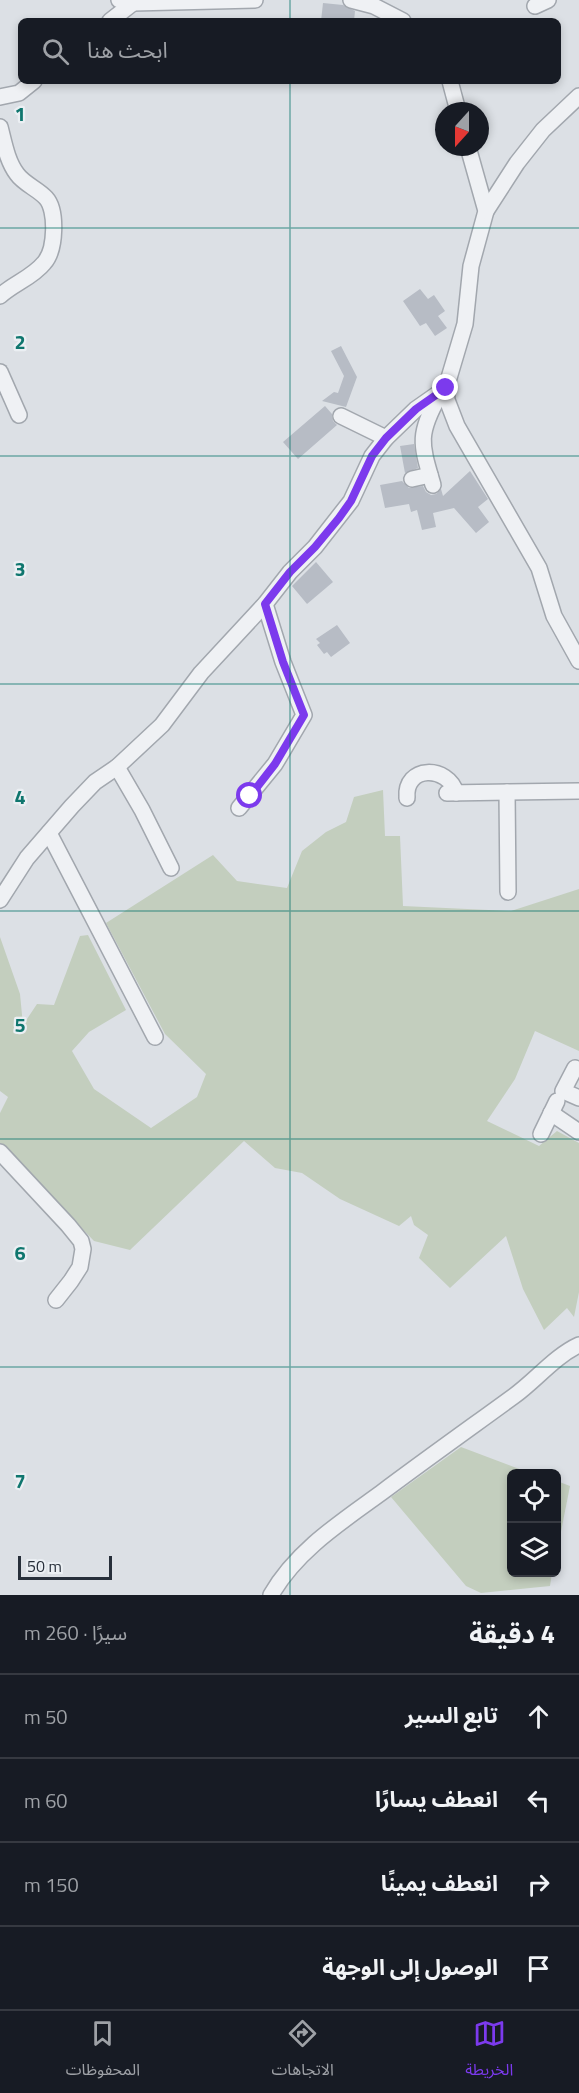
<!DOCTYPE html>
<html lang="ar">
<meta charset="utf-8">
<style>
:root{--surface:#171b24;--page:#242831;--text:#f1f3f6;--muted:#9ea1a6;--line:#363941;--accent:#7c3aed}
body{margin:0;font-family:"Titillium Web","Noto Sans Arabic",sans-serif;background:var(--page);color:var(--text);direction:rtl}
.controls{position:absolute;right:18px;bottom:18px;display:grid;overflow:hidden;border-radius:9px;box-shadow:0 3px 9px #0003}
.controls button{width:54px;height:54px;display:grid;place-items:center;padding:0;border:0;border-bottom:2px solid var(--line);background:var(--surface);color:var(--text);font:30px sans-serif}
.compass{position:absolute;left:435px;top:102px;width:54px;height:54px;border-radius:50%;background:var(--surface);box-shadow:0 3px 9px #0003;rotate:201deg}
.scale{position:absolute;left:18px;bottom:15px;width:94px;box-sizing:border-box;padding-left:6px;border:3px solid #272f3a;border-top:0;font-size:16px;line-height:21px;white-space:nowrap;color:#272f3a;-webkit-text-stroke:4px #ebeff3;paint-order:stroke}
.stop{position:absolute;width:18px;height:18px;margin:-14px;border:4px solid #7c3aed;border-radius:50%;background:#fff}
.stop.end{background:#7c3aed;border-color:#fff;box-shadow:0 2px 6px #0008}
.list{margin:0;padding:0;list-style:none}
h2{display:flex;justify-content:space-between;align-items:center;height:78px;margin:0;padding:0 24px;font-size:26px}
h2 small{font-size:20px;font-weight:400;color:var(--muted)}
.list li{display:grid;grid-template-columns:39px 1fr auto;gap:18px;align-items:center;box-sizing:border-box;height:84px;padding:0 24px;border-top:2px solid var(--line)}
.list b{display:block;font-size:22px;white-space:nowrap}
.list em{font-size:20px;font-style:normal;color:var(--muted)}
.icon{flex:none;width:33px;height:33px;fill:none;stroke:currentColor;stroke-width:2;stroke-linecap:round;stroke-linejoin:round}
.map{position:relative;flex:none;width:579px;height:1595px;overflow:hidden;direction:ltr}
.search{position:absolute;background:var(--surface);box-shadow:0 3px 9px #0003;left:18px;right:18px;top:18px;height:66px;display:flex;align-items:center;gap:15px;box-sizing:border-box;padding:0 21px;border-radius:9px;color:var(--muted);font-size:22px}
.sheet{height:414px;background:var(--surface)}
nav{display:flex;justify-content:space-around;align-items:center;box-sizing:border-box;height:84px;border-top:2px solid var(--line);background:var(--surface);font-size:16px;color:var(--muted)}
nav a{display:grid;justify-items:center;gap:3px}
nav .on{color:var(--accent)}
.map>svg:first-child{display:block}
.green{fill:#c3cebe}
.building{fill:#b7bcc5}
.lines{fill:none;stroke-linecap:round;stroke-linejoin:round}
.minor-casing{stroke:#a2a7ae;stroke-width:18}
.minor{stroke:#eff1f4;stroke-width:15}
.route{stroke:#7c3aed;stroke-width:8}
.grid{fill:none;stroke:#0f766e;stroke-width:1.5;stroke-opacity:0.55}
.grid-label{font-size:20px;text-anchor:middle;font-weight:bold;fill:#0f766e;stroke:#ebeff3;stroke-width:4.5;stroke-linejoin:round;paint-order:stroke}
</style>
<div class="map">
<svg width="579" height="1595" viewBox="0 0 579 1595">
<rect width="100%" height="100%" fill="#dce0e5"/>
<!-- green -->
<g class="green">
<polygon points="383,790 385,836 400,836 403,906 511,911 579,889 579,1051 535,1031 515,1079 487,1121 539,1146 557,1131 579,1143 579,1292 574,1317 567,1308 544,1330 523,1289 506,1236 450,1288 419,1258 428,1235 414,1225 411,1216 399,1226 340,1199 302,1173 275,1168 244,1141 130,1250 94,1241 0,1143 0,1113 8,1097 0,1091 0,937 20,994 23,1025 37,1004 54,1005 80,936 88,935 126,1010 89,1032 72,1051 94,1089 151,1128 197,1097 206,1074 165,1034 106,923 213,855 237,881 287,888 302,851 326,832 346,822 354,797"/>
<polygon points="461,1447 530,1473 512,1474 512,1572 552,1573 550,1586 481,1593 466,1586 391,1497"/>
<polygon points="557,1481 570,1486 557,1552 556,1481"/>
</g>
<!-- building -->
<g class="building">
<polygon points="323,3 343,5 355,11 354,21 321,21"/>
<polygon points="420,289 428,299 434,295 445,311 438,316 447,328 435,336 426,323 420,326 403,301"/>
<polygon points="341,346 357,377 346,407 322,401 334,392 338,393 344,376 331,351"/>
<polygon points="325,406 332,414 333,421 337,425 298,459 283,442"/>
<polygon points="414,444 418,468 405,473 400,446"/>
<polygon points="470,471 488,499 478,507 489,522 476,533 454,508 433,513 436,527 422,530 417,510 411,512 409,504 385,508 380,485 402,481 409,488 423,486 426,492 431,495 436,494 441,489 443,496"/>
<polygon points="316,562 333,582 307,604 292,586"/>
<polygon points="337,625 350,643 331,657 327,652 324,654 317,645 320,643 316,639"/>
</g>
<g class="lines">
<!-- minor casing -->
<g class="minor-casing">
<g id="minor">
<polyline points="119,0 133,3 255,0"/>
<polyline points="351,0 374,6 403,21"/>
<polyline points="535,6 548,0"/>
<polyline points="110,21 133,3"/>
<polyline points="450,81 458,111"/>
<polyline points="0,97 19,93 34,81"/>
<path d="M0,127c4,15 7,34 17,47 7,10 21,15 29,24 11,12 10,52 -2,65 -11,14 -31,21 -44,33"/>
<polyline points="468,147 486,211 471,266 465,324 446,388 447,400 457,426 539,568 554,616 579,661"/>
<polyline points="486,211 517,163 543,130 579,96"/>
<polyline points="0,372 19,415"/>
<polyline points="341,416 386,438"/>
<polyline points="412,479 430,475"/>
<path d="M433,485c-12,-41 -16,-50 6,-89"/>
<polyline points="117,767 142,810 171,868"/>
<polyline points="507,792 508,892"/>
<polyline points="447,793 579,791"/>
<path d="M407,798c-3,-33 41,-33 49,-5"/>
<polyline points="239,808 275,764 304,715 283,662 265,604"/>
<polyline points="49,833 155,1037"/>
<polyline points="0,900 27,858 72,806 95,782 117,767 162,725 201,673 265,604 290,572 315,547 351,501 372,456 386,438 416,409 446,388"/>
<polyline points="575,1068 563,1091 579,1098"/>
<polyline points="551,1113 579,1132"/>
<polyline points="541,1134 557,1101"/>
<polyline points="0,1152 68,1225 81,1241 83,1249 80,1267 71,1281 56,1300"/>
<path d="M271,1595c25,-44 70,-73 110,-102 44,-33 89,-65 133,-97 22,-16 41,-40 65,-51"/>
</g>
</g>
<!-- minor -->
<use href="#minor" class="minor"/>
</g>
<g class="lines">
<!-- route -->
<polyline class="route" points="250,796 275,764 304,715 283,662 265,604 290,572 315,547 339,518 351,501 372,456 386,438 416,409 446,388"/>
</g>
<!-- grid -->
<path class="grid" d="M290,0v21M290,81v1514M0,228h579M0,456h579M0,684h579M0,911h579M0,1139h579M0,1367h579"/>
<g class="grid-label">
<text x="20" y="121">1</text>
<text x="20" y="349">2</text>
<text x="20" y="576">3</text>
<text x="20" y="804">4</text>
<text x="20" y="1032">5</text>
<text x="20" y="1260">6</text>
<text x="20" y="1488">7</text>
</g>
</svg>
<div class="controls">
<button><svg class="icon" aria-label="locate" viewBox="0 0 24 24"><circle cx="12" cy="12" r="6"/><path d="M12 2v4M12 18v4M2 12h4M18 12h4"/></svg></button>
<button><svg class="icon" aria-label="layers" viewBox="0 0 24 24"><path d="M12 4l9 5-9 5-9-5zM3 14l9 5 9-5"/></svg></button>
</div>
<svg class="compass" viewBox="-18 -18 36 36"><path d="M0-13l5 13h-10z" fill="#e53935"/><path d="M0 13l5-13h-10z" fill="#9ea1a6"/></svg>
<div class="scale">50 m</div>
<div class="stop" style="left:250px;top:796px"></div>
<div class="stop end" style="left:446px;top:388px"></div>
<div class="search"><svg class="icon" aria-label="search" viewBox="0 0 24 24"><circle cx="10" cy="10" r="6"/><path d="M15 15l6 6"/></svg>ابحث هنا</div>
</div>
<section class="sheet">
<h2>4 دقيقة<small>سيرًا · 260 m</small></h2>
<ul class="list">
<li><svg class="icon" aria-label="ahead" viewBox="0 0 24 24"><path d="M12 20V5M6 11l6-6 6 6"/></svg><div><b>تابع السير</b></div><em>50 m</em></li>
<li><svg class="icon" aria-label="left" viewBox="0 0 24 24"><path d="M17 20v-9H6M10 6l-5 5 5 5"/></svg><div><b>انعطف يسارًا</b></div><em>60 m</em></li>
<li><svg class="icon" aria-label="right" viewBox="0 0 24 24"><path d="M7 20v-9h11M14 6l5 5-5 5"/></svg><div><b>انعطف يمينًا</b></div><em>150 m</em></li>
<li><svg class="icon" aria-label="arrive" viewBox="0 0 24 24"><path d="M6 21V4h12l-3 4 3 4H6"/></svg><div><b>الوصول إلى الوجهة</b></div></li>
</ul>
</section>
<nav>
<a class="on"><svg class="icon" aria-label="map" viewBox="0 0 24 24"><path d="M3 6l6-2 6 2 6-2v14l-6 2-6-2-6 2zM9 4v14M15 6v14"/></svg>الخريطة</a>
<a><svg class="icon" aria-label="directions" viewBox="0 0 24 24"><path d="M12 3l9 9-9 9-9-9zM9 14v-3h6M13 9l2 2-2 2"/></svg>الاتجاهات</a>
<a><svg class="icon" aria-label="saved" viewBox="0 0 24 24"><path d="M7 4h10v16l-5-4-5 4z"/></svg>المحفوظات</a>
</nav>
